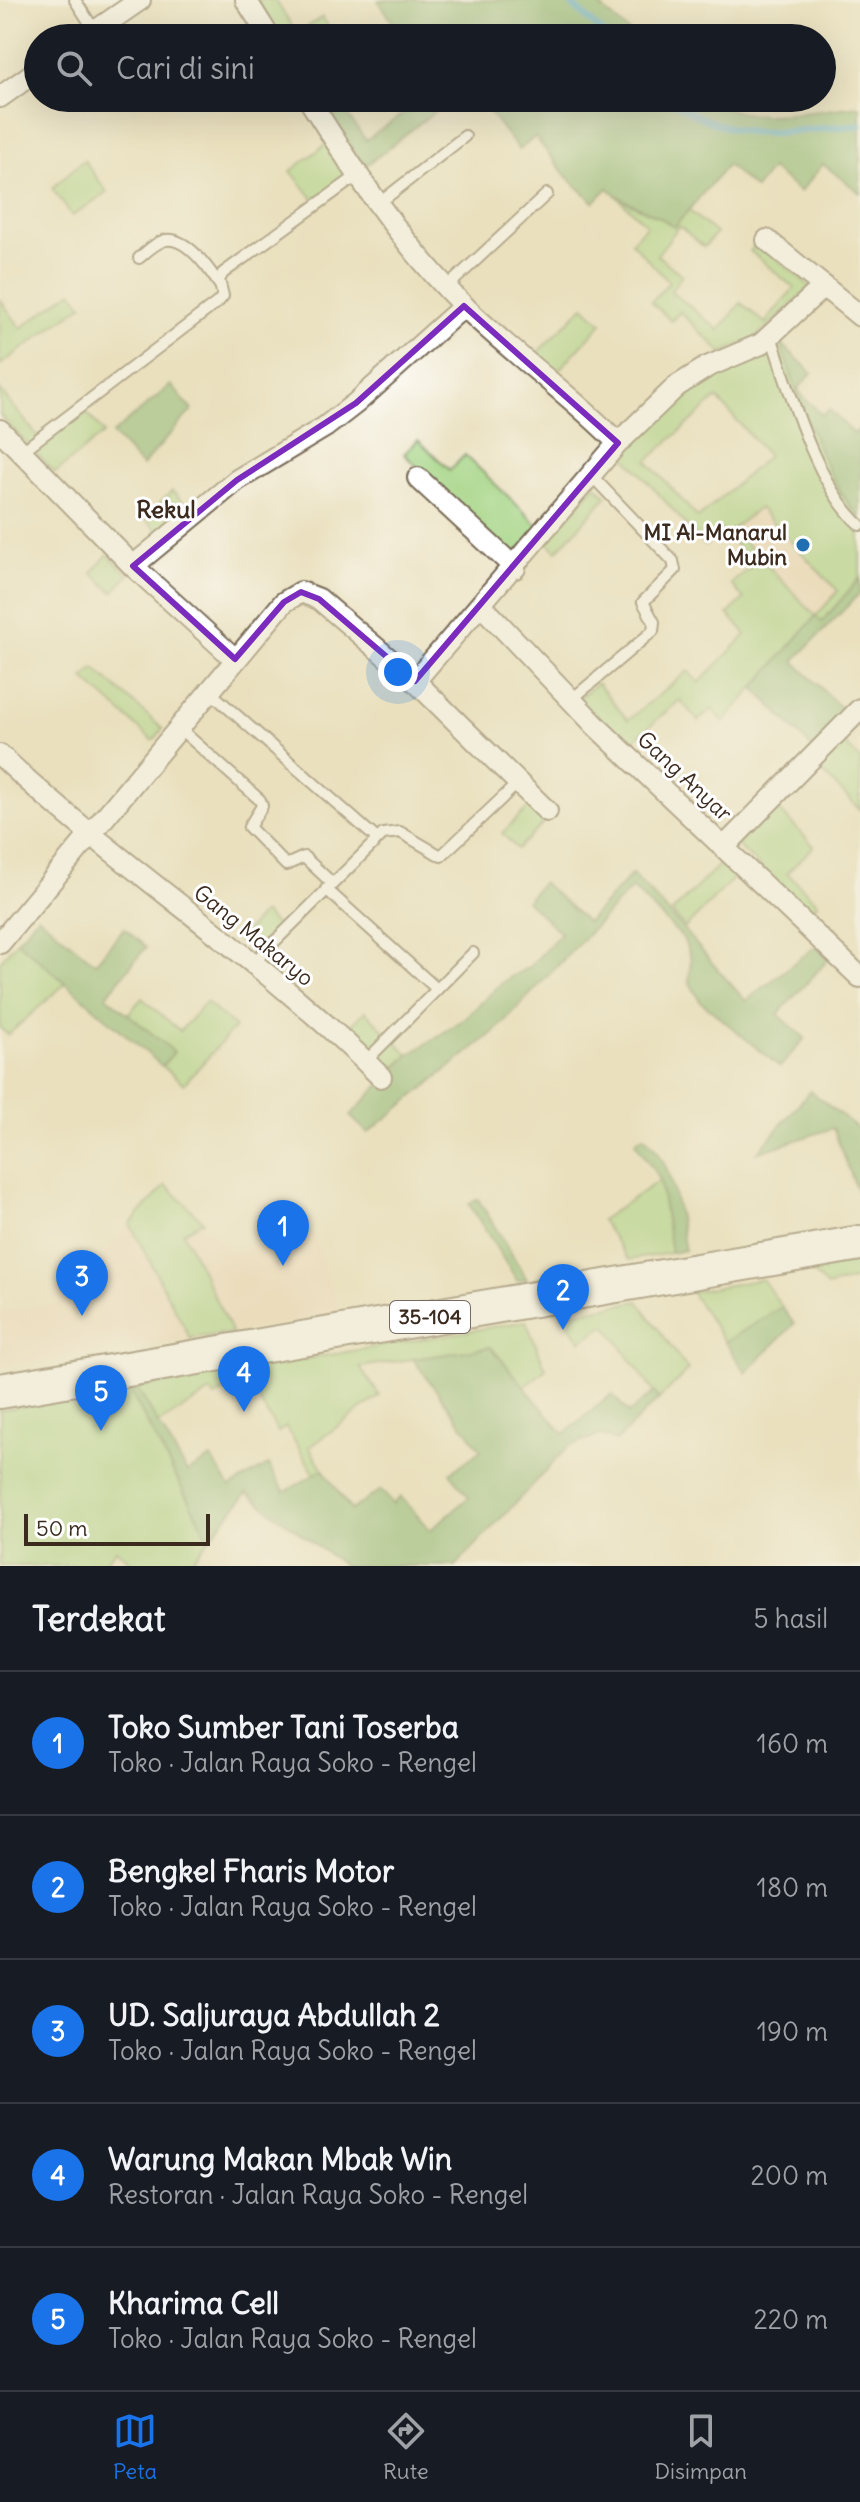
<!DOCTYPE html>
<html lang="id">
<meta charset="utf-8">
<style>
:root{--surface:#171b24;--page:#242831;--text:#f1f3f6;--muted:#9ea1a6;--line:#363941;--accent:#1a73e8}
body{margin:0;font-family:Delius,sans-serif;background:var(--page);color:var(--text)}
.scale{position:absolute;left:24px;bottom:20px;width:186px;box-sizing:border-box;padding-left:8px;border:4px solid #3b2a1e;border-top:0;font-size:22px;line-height:28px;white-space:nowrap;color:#3b2a1e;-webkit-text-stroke:6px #fff;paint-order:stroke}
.you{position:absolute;left:398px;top:672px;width:28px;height:28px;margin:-20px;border:6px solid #fff;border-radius:50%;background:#1a73e8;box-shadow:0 0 0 12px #1a73e833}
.badge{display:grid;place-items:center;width:52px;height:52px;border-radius:50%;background:var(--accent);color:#fff;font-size:26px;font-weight:700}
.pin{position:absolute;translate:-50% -66px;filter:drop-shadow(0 2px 4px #0008)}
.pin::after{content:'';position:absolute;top:42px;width:28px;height:24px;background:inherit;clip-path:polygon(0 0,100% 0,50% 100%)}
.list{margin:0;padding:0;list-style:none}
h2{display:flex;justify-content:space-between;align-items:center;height:104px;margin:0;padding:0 32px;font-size:34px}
h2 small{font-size:26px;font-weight:400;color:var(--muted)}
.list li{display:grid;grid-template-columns:52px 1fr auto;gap:24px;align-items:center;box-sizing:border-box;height:144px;padding:0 32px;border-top:2px solid var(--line)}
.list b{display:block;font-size:30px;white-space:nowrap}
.list p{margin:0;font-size:26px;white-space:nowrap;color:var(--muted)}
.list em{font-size:26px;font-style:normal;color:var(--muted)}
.icon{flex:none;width:44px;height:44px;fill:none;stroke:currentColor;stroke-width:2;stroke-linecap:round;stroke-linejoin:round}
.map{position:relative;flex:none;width:860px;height:1566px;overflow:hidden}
.search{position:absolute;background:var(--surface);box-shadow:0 8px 32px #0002;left:24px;right:24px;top:24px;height:88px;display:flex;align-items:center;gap:20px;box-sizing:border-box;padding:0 28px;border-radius:44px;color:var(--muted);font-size:30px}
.sheet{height:824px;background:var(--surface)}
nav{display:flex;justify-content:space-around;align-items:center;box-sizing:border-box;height:112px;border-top:2px solid var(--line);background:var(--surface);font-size:22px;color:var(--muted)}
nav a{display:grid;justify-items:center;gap:4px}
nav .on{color:var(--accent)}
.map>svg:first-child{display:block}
.built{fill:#edd7ba}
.green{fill:#a3d381;stroke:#6f7e50;stroke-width:2;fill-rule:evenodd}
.forest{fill:#82b56f;stroke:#5e7046;stroke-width:2}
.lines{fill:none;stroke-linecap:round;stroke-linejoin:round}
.stream{stroke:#51a9ce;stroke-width:7}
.lane-casing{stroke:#786a56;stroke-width:14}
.street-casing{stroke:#786a56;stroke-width:24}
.primary-casing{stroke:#786a56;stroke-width:38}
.lane{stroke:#fff;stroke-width:10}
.street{stroke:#fff;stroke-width:20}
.primary{stroke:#fff;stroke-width:34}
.marked{fill:none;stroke:#7b2cbf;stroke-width:6;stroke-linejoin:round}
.poi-dot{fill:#1f6fb2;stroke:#fff;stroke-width:3}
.labels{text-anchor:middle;stroke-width:6;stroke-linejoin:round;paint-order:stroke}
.shield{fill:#fff;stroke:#766a62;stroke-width:2}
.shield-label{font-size:20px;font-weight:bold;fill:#3b2a1e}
.poi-label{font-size:22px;font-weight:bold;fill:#3b2a1e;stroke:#fff;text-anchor:end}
.street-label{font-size:22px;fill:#3b2a1e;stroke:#fff}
.neighbourhood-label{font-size:24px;font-weight:bold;fill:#3b2a1e;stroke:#fff}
</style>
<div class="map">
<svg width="860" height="1566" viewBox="0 0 860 1566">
<rect width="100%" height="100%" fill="#fff"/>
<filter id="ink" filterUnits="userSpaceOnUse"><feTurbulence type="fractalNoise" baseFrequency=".0125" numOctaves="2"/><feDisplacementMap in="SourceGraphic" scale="16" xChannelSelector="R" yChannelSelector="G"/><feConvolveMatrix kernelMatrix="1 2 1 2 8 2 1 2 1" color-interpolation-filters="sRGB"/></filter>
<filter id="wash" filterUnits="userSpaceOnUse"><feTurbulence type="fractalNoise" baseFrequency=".006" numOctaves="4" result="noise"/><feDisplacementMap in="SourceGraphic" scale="32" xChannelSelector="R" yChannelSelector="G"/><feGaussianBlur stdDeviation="1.8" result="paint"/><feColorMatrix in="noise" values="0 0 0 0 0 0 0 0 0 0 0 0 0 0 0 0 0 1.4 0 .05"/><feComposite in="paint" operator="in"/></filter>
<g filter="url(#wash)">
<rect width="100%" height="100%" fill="#eae0be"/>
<!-- built -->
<g class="built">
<polygon points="825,456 845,502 860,517 860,578 822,622 732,529"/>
<polygon points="203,1221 232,1251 311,1228 340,1313 232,1333 183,1231"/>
<polygon points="130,1224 190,1338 0,1367 0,1311 59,1304 53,1290 91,1266"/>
</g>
<!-- green -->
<g class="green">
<polygon points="257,0 275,0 297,33 322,17 336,38 281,38"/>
<polygon points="329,142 350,174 315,201 291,171"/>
<polygon points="84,160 107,192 72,216 52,188"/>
<path d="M615,195c19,14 40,16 59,32l14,-17 28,23 -12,14 -25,-21 -22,29 25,20 -11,16 48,39 22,-27 24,20 29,-35 -44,-37 7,-9 54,45 -56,51 -33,15 -42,-41 -9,9 -20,-19 18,-20 -38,-40 16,-17z"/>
<polygon points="72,291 83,305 0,365 0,300 21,328"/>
<polygon points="584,306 602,323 554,375 533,357"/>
<path d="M780,342l59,150 21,25v61l-38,44 -7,-5 -91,105 -12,-13 -14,12 -18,-21 -52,45 -50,-46 19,-16 31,37 60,-49 11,12 47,-48 -18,-21 16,-15 -13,-15 22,-19 -30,-34 -18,15 -83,-93c29,-28 55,-58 90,-79 22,-13 45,-16 68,-32zM717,398l51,58 -70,62 -51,-57zM759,508l79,83 -22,25 -84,-87z"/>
<polygon points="0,390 41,440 82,407 104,433 55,473 0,415"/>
<polygon points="418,440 450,470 465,455 540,527 512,558 404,454"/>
<polygon points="595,485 607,496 557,551 547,542"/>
<polygon points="172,491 190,509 160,533 145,519"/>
<polygon points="108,554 129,575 113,592 92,573"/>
<polygon points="94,668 163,729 153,741 84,679"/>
<polygon points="840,739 860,759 860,810 815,765"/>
<polygon points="533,803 549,818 517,849 502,833"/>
<polygon points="775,806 814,846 787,873 818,903 808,913 737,845"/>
<polygon points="726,858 740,872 685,928 672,912"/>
<polygon points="263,913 280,929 255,955 237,941"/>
<polygon points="17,941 66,983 8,1035 0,1028 0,961"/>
<polygon points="142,998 180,1031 206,1002 235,1027 184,1084 162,1066 174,1052 128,1014"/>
<polygon points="365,1011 409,1055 388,1074 345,1032"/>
<polygon points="660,1180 671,1253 629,1260 601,1220"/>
<polygon points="166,1185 203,1221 183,1232 232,1333 190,1338 130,1224"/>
<polygon points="860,1261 860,1278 827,1287 809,1270"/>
<polygon points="762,1279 782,1307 725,1342 691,1292"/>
<polygon points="638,1301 688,1370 659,1399 606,1325 581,1341 562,1315"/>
<polygon points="526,1321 546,1369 524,1387 491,1347 360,1367 380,1396 309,1447 323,1469 315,1475 286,1427 278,1432 246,1379 215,1397 211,1392 158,1424 137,1388"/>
<polygon points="129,1389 209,1539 187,1566 135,1566 116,1549 101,1566 0,1566 0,1410"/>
</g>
<!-- forest -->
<g class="forest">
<polygon points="378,0 593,0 636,38 373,38 394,24"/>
<polygon points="425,98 452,98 364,167 330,115 341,107 366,140"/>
<path d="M509,98h197c43,30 105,12 154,8v87l-37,-29 -23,28 -29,-23 -16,20 -28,-24 -53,62c-21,-18 -46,-20 -66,-39l-14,14 -27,-25 -32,-40 -16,13 -29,-37z"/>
<path d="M780,342l32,31 -15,17 25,25 7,-6 25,25 6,-6v89c-35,-33 -64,-128 -80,-175z"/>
<polygon points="171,385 192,410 142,466 112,434"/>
<polygon points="860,578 860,593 794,661 847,714 813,749 754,688 816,616 822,622"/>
<path d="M632,874c41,40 75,85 114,127l70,-55 13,13 -51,55 27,24 -25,29 -80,-66 -11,-20 2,-22 -8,-21 -51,-50 -137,143 -127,102 -18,-17 59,-61 55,-36 40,-38 26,-15 31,-33 -35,-32 16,-19 45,40z"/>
<polygon points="38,916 95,963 124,928 146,947 106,996 174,1052 162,1066 17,941"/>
<polygon points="810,1091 860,1130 860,1198 833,1128 757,1153"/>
<path d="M643,1136c32,24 34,78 42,114l-14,3 -11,-73 -25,-38z"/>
<polygon points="478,1199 527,1279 517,1281 469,1204"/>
<polygon points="782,1307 794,1324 746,1373 725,1342"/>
<polygon points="491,1347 564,1434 612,1394 629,1413 654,1392 659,1399 616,1441 600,1435 569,1446 456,1566 344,1566 247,1493 209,1539 129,1389 137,1388 187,1472 211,1458 230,1487 268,1465 285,1492 323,1469 351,1510 381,1490 393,1504 401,1497 430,1530 469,1497 450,1473 481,1450 413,1359"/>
</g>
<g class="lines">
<!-- stream -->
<g class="stream">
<polyline points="567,0 608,38"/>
<path d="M669,98c68,50 114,32 191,27"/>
</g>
</g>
</g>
<g filter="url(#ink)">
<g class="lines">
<!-- lane casing -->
<g class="lane-casing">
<g id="lane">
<polyline points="75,0 95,31"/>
<polyline points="378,204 465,136"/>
<path d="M139,258c7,-6 17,-16 27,-18 21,-3 43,29 53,44"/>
<polyline points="446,288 547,194"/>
<path d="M771,336c19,56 45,150 89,189"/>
<polyline points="21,452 218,302 223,296 219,280 223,273 358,175"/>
<polyline points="209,691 376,838"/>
<polyline points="571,700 653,631 654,622 643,602 675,570 673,561 592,476"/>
<polyline points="179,728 260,800 262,806 249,827 286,865 304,857 332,883"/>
<polyline points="326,889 437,989"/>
<polyline points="252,964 383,834 400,832 441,856 519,782"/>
<polyline points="365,1062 473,953"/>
</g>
</g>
<!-- street casing -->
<g class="street-casing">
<g id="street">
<polyline points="246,0 270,38"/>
<polyline points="85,38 140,0"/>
<polyline points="0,97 38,70"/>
<path d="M308,98c46,73 93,145 154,206 49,49 107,89 156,139l-203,238"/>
<polyline points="767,240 860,316"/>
<polyline points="0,430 133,566 235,659"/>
<polyline points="618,443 677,386 707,367 761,344 824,286"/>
<polyline points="418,478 515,568"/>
<polyline points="133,566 237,480 325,427 356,403 464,306"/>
<polyline points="482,606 598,728 860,977"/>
<path d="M0,755c121,114 264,204 381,322"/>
<polyline points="725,846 860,709"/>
<polyline points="0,943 284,602 301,592 319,599 415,681 547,811"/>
</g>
</g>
<!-- primary casing -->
<g class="primary-casing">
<polyline id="primary" points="0,1391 860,1243"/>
</g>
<!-- lane -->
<use href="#lane" class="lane"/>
<!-- street -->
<use href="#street" class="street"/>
<!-- primary -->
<use href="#primary" class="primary"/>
</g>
</g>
<!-- marked area -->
<path d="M0 0H860V1566H0ZM464,306l154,137 -203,238 -96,-82 -18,-7 -17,10 -49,57 -102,-93 104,-86 119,-77z" fill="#eae0be" fill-opacity=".55" fill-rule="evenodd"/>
<path class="marked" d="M464,306l154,137 -203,238 -96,-82 -18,-7 -17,10 -49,57 -102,-93 104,-86 119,-77z"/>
<!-- markers -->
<circle class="poi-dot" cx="803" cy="545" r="8"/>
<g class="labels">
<!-- shield labels -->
<rect class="shield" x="390" y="1301" width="80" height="32" rx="6"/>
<g class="shield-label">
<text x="430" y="1324">35-104</text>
</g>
<!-- poi labels -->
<g class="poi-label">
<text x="787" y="540">MI Al-Manarul<tspan x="787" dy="25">Mubin</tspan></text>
</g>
<!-- street labels -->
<g class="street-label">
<text transform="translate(685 776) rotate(43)" y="8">Gang Anyar</text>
<text transform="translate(254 935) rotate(39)" y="8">Gang Makaryo</text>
</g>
<!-- neighbourhood labels -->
<g class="neighbourhood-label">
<text x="166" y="518">Rekul</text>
</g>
</g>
</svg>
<div class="scale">50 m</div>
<div class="you"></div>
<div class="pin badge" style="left:283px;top:1266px">1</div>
<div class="pin badge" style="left:563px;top:1330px">2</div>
<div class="pin badge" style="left:82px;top:1316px">3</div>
<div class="pin badge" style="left:244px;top:1412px">4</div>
<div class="pin badge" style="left:101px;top:1431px">5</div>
<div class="search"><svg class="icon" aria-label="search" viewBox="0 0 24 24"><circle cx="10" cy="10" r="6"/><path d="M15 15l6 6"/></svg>Cari di sini</div>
</div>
<section class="sheet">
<h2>Terdekat<small>5 hasil</small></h2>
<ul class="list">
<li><span class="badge">1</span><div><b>Toko Sumber Tani Toserba</b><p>Toko · Jalan Raya Soko - Rengel</p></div><em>160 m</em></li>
<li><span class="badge">2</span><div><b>Bengkel Fharis Motor</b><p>Toko · Jalan Raya Soko - Rengel</p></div><em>180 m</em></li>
<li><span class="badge">3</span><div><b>UD. Saljuraya Abdullah 2</b><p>Toko · Jalan Raya Soko - Rengel</p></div><em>190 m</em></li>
<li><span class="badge">4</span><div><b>Warung Makan Mbak Win</b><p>Restoran · Jalan Raya Soko - Rengel</p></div><em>200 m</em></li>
<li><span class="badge">5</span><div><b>Kharima Cell</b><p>Toko · Jalan Raya Soko - Rengel</p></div><em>220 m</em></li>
</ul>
</section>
<nav>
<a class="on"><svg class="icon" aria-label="map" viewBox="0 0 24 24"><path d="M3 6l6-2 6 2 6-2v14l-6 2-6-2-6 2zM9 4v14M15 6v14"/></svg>Peta</a>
<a><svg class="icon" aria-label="directions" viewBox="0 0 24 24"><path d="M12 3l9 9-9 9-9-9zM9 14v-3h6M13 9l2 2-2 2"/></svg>Rute</a>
<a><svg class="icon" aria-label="saved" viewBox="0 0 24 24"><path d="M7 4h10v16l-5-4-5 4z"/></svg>Disimpan</a>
</nav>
